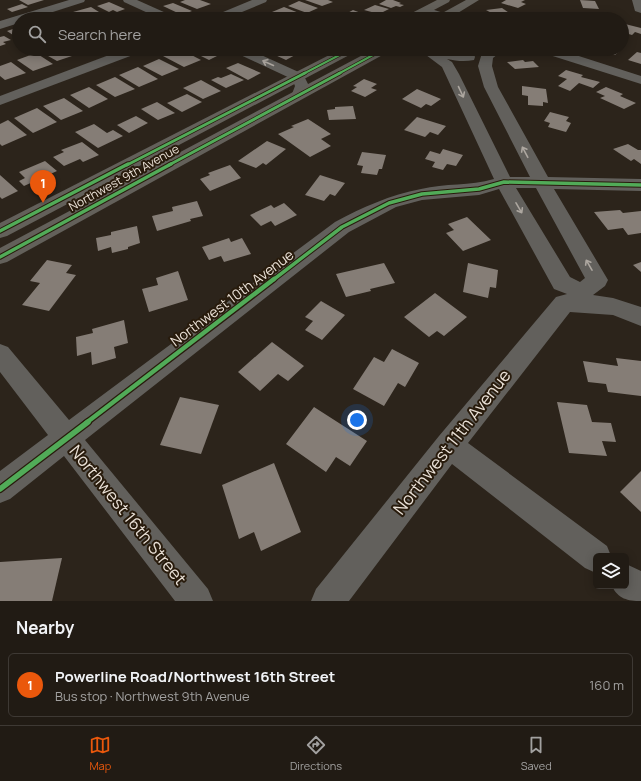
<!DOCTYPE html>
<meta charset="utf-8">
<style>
:root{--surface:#211b14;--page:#29241d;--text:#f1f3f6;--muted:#a2a1a0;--line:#3e3934;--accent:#ea580c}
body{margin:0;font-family:Manrope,sans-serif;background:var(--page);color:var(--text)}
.controls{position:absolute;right:12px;bottom:12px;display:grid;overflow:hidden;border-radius:6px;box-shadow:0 2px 10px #0003}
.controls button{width:36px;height:36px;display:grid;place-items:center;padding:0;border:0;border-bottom:1px solid var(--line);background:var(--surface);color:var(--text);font:20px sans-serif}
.you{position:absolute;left:357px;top:420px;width:14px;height:14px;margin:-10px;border:3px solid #fff;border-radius:50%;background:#1a73e8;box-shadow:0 0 0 6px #1a73e833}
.badge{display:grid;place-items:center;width:26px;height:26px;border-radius:50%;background:var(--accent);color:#fff;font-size:13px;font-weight:700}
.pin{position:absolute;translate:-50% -33px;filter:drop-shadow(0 1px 2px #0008)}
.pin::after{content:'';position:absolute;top:21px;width:14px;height:12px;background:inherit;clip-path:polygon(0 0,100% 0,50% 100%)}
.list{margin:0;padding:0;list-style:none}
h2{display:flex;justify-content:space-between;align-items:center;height:52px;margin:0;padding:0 16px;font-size:17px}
h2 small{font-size:13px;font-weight:400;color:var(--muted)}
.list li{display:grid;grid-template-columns:26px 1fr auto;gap:12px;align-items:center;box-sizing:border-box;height:64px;margin:0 8px 8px;padding:0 8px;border:1px solid var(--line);border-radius:6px}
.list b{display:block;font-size:15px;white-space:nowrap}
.list p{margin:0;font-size:13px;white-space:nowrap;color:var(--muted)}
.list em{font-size:13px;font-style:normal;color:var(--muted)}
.icon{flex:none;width:22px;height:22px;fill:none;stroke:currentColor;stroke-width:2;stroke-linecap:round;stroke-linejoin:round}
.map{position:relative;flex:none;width:641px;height:601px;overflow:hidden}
.search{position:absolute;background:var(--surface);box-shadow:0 2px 10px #0003;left:12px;right:12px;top:12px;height:44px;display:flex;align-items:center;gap:10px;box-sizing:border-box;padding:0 14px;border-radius:22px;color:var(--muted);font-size:15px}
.sheet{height:124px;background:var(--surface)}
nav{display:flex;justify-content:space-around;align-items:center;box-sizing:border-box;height:56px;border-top:1px solid var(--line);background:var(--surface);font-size:11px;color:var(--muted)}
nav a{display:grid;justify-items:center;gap:2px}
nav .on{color:var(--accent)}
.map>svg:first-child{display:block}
.building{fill:#857d76}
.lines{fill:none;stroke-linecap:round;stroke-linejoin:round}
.minor{fill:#62605c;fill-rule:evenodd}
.major{fill:#63605a;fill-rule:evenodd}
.cycleway-far4-casing{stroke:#281b0c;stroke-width:3.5}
.cycleway-far3-casing{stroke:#281b0c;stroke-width:4.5}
.cycleway-far2-casing{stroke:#281b0c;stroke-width:5.5}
.cycleway-far1-casing{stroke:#281b0c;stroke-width:7}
.cycleway-casing{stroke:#281b0c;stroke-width:8}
.cycleway-far4{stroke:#51ab58;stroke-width:2}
.cycleway-far3{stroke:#51ab58;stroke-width:3}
.cycleway-far2{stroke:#51ab58;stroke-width:3.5}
.cycleway-far1{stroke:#51ab58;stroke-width:4.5}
.cycleway{stroke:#51ab58;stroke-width:5.5}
.oneway{stroke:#ada7a0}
.labels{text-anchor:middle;stroke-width:4;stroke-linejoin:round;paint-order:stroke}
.far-street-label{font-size:12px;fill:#eae1d7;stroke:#281b0c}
.street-label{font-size:14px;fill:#eae1d7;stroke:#281b0c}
.near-street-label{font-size:17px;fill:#eae1d7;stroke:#281b0c}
</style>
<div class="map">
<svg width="641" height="601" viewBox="0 0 641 601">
<rect width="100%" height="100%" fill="#2c241b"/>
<!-- building -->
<g class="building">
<polygon points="19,0 44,0 28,5"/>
<polygon points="185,0 200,0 211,4 197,9 180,2"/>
<polygon points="305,0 328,0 333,2 322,6"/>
<polygon points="386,0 393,0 401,3 399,4 404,5 400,7 396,6 391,8 379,4"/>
<polygon points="506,0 525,0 521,2 526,4 518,8 501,3"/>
<polygon points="580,0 595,1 599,9 583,8"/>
<polygon points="299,1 318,8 307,13 288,6"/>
<polygon points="109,2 125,9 117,12 113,10 109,12 97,6"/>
<polygon points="173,3 192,11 182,15 163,6"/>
<polygon points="22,4 28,7 12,12 7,9"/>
<polygon points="375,5 389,9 379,14 364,10"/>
<polygon points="91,7 99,12 93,14 98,17 84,19 73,12"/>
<polygon points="284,7 304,15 294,19 289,19 272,12"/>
<polygon points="502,8 512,15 499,17 486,10"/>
<polygon points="353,10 377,19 356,19 344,15"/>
<polygon points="595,13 613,19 596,19 588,16"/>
<polygon points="138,14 148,19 126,19"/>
<polygon points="267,14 280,19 255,19"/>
<polygon points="625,24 641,28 641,34 635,32 632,35 622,32 622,26"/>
<polygon points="19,27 19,39 7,31"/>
<polygon points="4,36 11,40 3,42 6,44 0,46 0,37"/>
<polygon points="49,49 66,49 75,55 57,61 41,52"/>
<polygon points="180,49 201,60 184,67 163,56"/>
<polygon points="187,49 210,49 221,54 209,60"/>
<polygon points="262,49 285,49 297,54 286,60"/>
<polygon points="592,49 619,49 621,50 615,55 600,50 598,51"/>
<polygon points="637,52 641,53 641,64 628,60"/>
<polygon points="36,53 53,64 33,71 17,60"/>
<polygon points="159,59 179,69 162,76 143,66"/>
<polygon points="523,60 525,62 533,61 539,67 515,69 507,62"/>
<polygon points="11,62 26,73 5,80 0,76 0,66"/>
<polygon points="238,63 261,73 248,80 226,68"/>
<polygon points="138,67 158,79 139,87 119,75"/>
<polygon points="566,70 583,75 581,77 600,82 593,88 579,83 570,91 558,86 567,79 558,76"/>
<polygon points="231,74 244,80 226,88 211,80 218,77 221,78"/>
<polygon points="115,77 135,89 115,97 96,85"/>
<polygon points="364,79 377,84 371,88 377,90 365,97 351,91 357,87 353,86"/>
<polygon points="201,80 221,91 203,99 183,88"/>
<polygon points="522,86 546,89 548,103 543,102 543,106 528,105 528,96 522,95"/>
<polygon points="89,87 108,99 89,108 70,95"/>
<polygon points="606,87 623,94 620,96 636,103 624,109 600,98 605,96 596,92"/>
<polygon points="417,89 441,99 431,106 426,104 421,108 402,99"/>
<polygon points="187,94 202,102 182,112 167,103"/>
<polygon points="64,98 83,111 61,120 43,106"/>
<polygon points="157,102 175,113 158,120 141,109"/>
<polygon points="353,106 356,119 329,120 327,110 335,109 335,107"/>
<polygon points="37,108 57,122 33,133 14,118"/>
<polygon points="550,112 569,117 566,121 571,123 566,132 548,127 550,123 544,121"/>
<polygon points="136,116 148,123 129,133 117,125"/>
<polygon points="417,117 446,126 438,135 430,132 425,137 404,130"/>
<polygon points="308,119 331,134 321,139 331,146 310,157 278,134 294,127 291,126"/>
<polygon points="8,120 27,135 2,146 0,144 0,124"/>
<polygon points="94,124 107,133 113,130 123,136 98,148 75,132"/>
<polygon points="267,141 286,149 266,165 263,163 256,168 238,161"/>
<polygon points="82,142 99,155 83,162 80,159 64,166 53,157 64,152 61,150"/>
<polygon points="628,144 638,150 641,150 641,164 634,159 631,161 613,149"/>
<polygon points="443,149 463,155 456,166 447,164 443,170 432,167 435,162 425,159 430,151 440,154"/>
<polygon points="362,152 386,155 382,169 379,169 377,175 361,173 363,166 357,165"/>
<polygon points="45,161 57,171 24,186 19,181 25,178 19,172"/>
<polygon points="230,165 241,178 210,191 200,179 210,175 208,173"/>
<polygon points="0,175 18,191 2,199 0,197"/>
<polygon points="320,175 345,183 335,196 330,194 324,201 305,195"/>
<polygon points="197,201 203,216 190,219 191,221 157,231 152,216 173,211 172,207"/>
<polygon points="284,203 297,215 275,226 271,221 261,226 250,215 271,205 274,208"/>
<polygon points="620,210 623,213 641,211 641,233 628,235 623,228 608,230 594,212"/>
<polygon points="467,217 491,240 463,251 446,233 454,230 448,224"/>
<polygon points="137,226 140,243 128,247 128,249 112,253 111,247 98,251 96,238 111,235 111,232"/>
<polygon points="229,238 231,242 242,238 251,254 224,262 221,256 209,260 202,247"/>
<polygon points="47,260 72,265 66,273 76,275 49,311 22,305 40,283 30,281"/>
<polygon points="641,262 641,272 633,265"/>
<polygon points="384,263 395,283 370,289 371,291 346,297 336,274"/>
<polygon points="468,263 498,270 496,288 490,287 488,298 463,292"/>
<polygon points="178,271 188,300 149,312 142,289 158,285 156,278"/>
<polygon points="435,293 467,317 444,336 437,331 429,337 404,317"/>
<polygon points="321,301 345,315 322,340 305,330 313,321 305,317"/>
<polygon points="124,320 128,343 114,347 116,358 92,365 91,352 77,356 76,337 93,333 92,329"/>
<polygon points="272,342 304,366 288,381 278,374 260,391 238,372"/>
<polygon points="392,349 419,363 405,387 398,383 384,406 353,389 374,357 384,362"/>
<polygon points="616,358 641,361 641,396 608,392 606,384 588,382 583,361 618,366"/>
<polygon points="180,397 219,405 201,454 160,445"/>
<polygon points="557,402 587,405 592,422 611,423 616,442 602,441 607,456 569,453"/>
<polygon points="314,407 367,441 350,466 336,457 326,472 286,444"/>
<polygon points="274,463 301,532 261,551 254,532 239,539 222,485"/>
<polygon points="641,471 641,512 620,492"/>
<polygon points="62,558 52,601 0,601 0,562"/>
</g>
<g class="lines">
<!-- minor -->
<g class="minor">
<polygon points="69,0 85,0 84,2 31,19 19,19 19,23 0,29 0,21"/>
<polygon points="123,0 137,0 175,17 177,19 161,19 124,2"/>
<polygon points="252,0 267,0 266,2 225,19 209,19 211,17"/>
<polygon points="632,0 641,0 641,13 635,11"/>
<polygon points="425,7 456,17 458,19 441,19 421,12 419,10"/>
<polygon points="125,49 143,49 141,52 0,105 0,96"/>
<polygon points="232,49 248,49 303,74 309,86 304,97 299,98 294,97 292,94 295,86 292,79 234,52"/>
<path d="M418,49h20l17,4 19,1 1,3 -1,3c-9,2 -18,1 -27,-1l5,3 7,12 51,103h20l-46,-90 -6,-21 4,-13 7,-4h15l-11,9 -1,8 6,21 50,90 93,2v12l-87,-2 54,91 -3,6 -12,9 20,3 28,9v19l-28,-11 -43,-3 -102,131 139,103 4,10h-15v17l-11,-5 -133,-104 -103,137h-38l5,-12 123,-153 117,-139 11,-3 -13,-5 -55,-100 -20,6 -57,5 -26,7 -47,25 -264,208 123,149 5,12h-38l-111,-145 -54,43 -10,4v-32l48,-36 -48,-63v-28l8,3 61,73 266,-198c28,-15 55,-27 86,-33 24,-6 49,-3 73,-10l-52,-112zM516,188h20l49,90 -5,4 -10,-5z"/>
<polygon points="538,49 557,49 641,76 641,84 540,52"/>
<path d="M626,564l15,7v30c-13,0 -23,-2 -29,-15h14z"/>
</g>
<!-- major -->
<g class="major">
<polygon points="437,0 450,0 449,2 417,19 402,19 404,17"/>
<polygon points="466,0 479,0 448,19 433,19 435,17"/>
<polygon points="341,49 357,49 355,52 7,236 0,238 0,223"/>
<polygon points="374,49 390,49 388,52 7,262 0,264 0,248"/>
</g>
<!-- cycleway-far4 casing -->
<g class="cycleway-far4-casing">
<g id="cycleway-far4">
<polyline points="303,74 351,49"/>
<polyline points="338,74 384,49"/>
</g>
</g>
<!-- cycleway-far3 casing -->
<g class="cycleway-far3-casing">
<g id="cycleway-far3">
<polyline points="127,165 305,73"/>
<polyline points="169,165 340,73"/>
</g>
</g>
<!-- cycleway-far2 casing -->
<g class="cycleway-far2-casing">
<g id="cycleway-far2">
<polyline points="0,231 128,164"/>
<polyline points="0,257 171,164"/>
<polyline points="273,280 342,227 389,203 422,194 479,189 504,182 641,185"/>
</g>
</g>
<!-- cycleway-far1 casing -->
<g class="cycleway-far1-casing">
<polyline id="cycleway-far1" points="86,423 274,279"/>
</g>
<!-- cycleway casing -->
<g class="cycleway-casing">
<polyline id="cycleway" points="0,489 88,422"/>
</g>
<!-- cycleway-far4 -->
<use href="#cycleway-far4" class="cycleway-far4"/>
<!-- cycleway-far3 -->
<use href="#cycleway-far3" class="cycleway-far3"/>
<!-- cycleway-far2 -->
<use href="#cycleway-far2" class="cycleway-far2"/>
<!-- cycleway-far1 -->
<use href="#cycleway-far1" class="cycleway-far1"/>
<!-- cycleway -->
<use href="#cycleway" class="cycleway"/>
</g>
<!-- one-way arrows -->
<defs><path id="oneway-shaft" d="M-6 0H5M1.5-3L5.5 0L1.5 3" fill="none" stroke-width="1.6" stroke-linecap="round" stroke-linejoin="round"/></defs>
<g class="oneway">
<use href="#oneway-shaft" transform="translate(268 63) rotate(-156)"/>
<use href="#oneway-shaft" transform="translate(461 92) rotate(65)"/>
<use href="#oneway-shaft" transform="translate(525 152) rotate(-118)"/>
<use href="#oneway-shaft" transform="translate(519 208) rotate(60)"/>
<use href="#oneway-shaft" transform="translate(589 265) rotate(-120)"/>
</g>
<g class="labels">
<!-- far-street labels -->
<g class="far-street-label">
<text transform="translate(124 178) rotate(-29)" y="4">Northwest 9th Avenue</text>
</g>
<!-- street labels -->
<g class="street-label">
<text transform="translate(232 298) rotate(-37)" y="5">Northwest 10th Avenue</text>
</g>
<!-- near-street labels -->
<g class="near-street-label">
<text transform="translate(452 442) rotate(-52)" y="6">Northwest 11th Avenue</text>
<text transform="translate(128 515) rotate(51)" y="6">Northwest 16th Street</text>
</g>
</g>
</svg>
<div class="controls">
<button><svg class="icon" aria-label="layers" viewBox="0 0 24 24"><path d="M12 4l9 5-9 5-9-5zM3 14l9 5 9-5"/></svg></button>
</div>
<div class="you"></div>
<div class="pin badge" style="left:43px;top:203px">1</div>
<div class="search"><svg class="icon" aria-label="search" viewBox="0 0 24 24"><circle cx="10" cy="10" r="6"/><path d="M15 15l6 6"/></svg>Search here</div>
</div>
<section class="sheet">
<h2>Nearby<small></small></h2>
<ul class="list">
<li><span class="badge">1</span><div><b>Powerline Road/Northwest 16th Street</b><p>Bus stop · Northwest 9th Avenue</p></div><em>160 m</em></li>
</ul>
</section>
<nav>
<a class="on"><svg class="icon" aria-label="map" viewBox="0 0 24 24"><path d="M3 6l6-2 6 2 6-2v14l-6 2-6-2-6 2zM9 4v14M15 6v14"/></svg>Map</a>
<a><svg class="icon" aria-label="directions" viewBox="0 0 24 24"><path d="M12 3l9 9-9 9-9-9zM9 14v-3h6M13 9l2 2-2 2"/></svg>Directions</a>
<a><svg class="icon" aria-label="saved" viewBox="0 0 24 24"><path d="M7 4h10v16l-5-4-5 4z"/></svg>Saved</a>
</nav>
